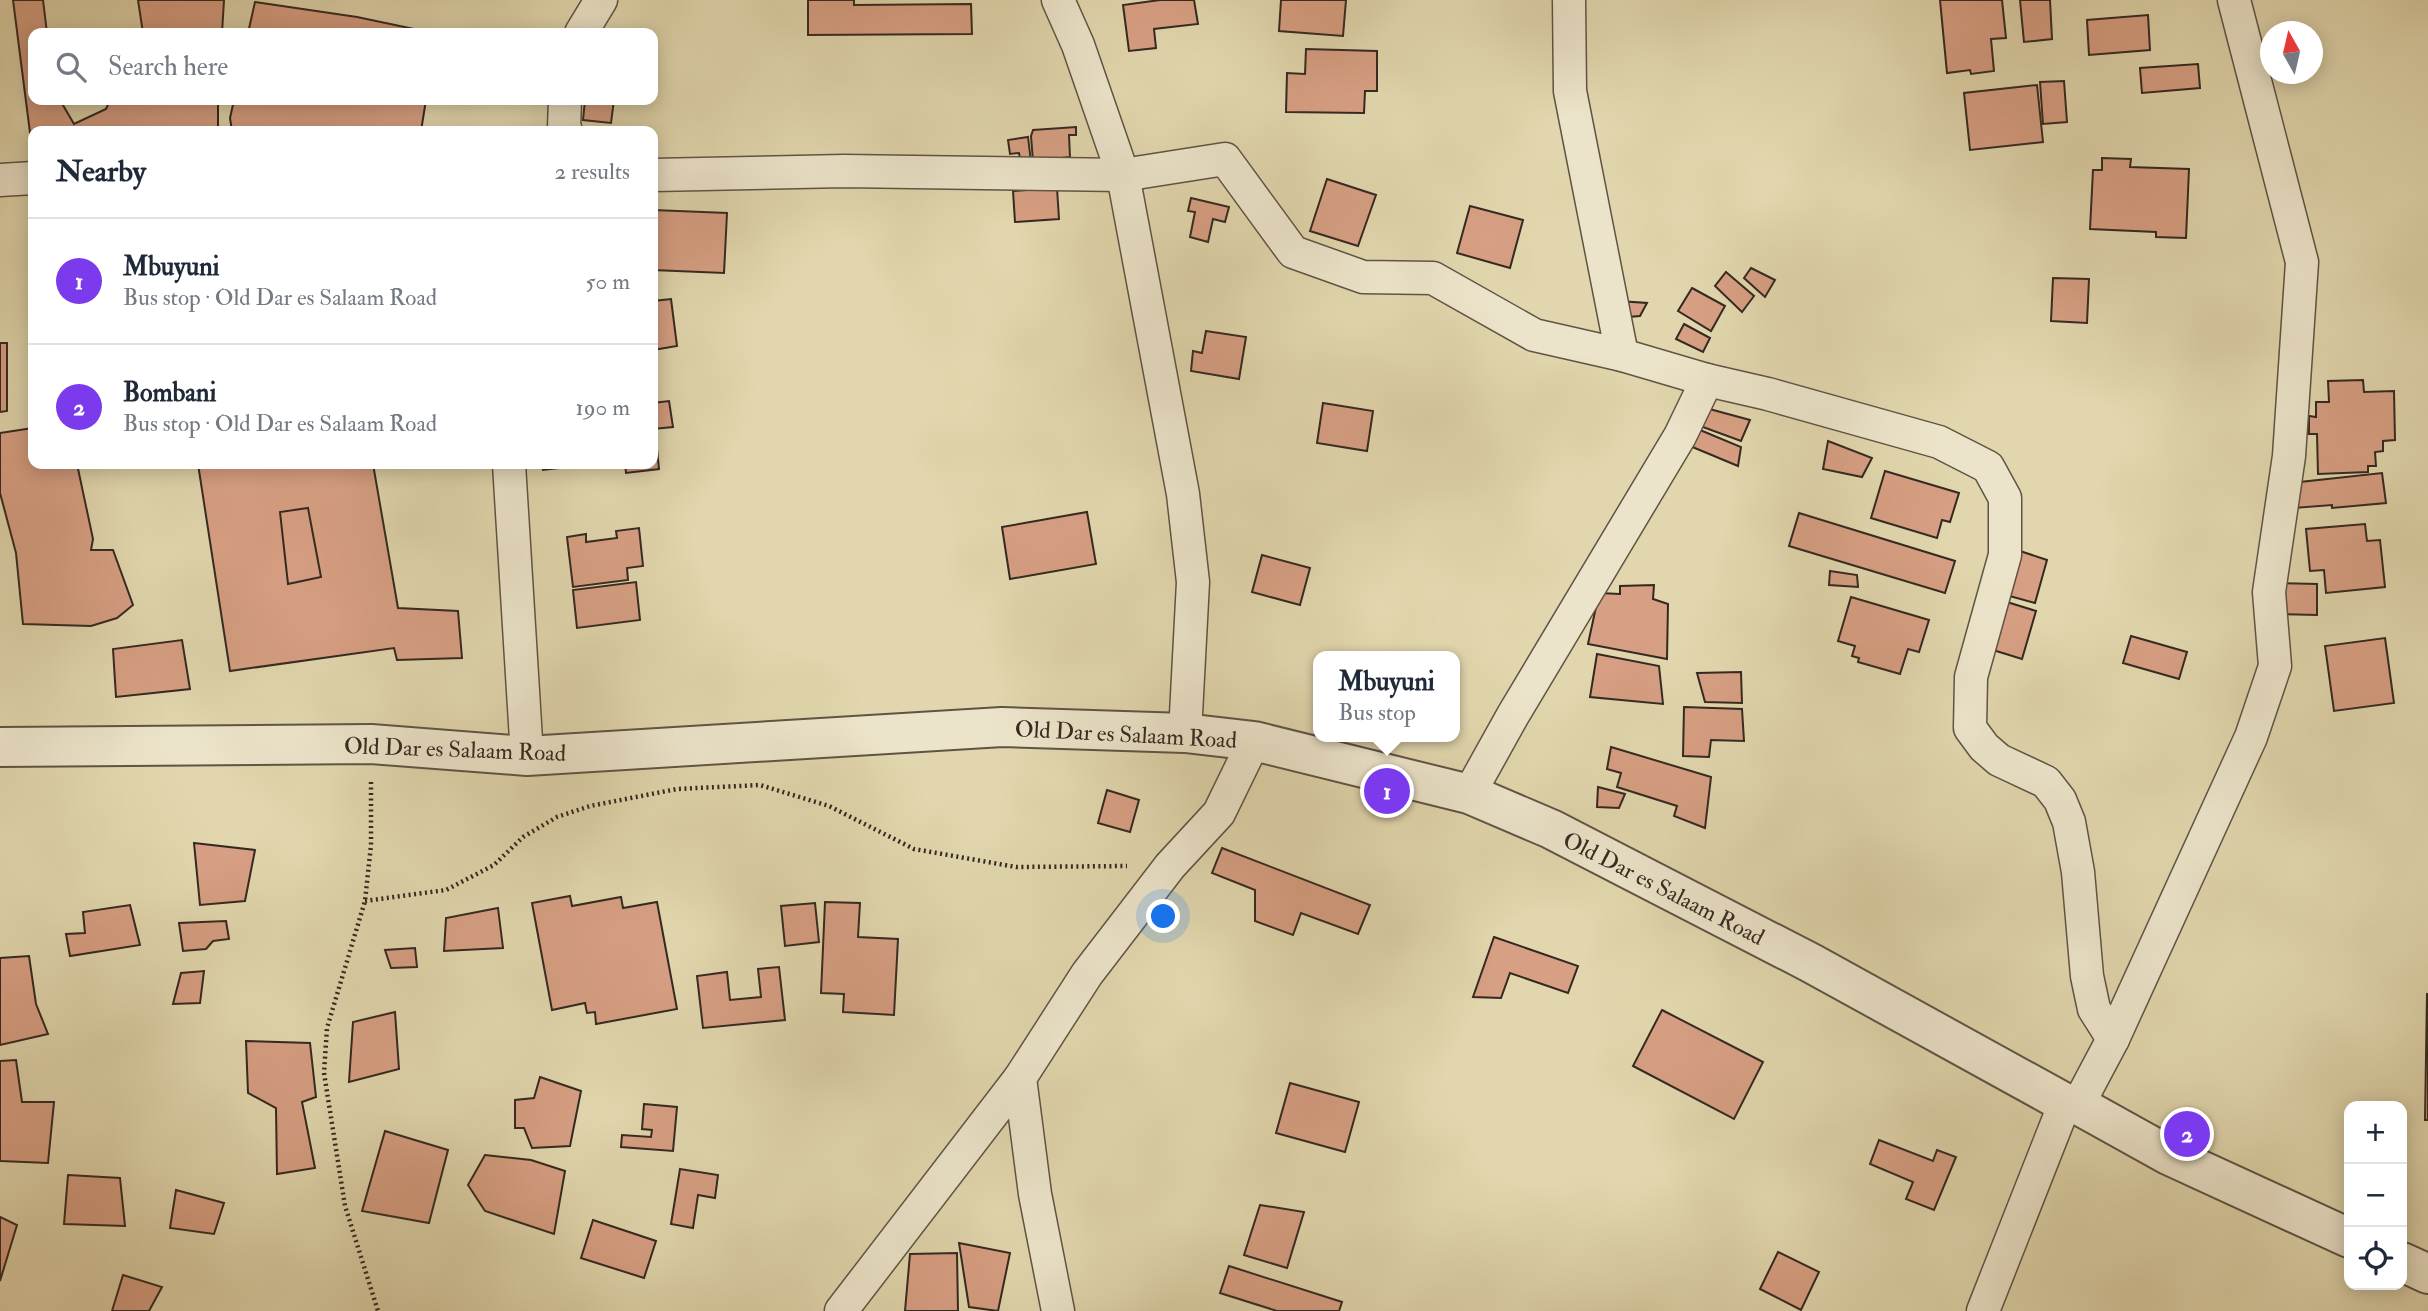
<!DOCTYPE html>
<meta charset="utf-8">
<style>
:root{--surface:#fff;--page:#f6f6f7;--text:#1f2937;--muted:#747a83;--line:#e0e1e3;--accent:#7c3aed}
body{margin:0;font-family:"IM FELL Double Pica",serif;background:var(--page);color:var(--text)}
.controls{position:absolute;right:21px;bottom:21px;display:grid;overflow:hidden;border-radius:14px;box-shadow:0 4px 18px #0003}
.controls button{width:63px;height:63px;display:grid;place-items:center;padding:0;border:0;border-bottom:2px solid var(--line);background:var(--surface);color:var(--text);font:35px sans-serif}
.compass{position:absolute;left:2260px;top:21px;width:63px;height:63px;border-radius:50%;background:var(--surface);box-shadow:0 4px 18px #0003;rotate:352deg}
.you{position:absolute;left:1164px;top:917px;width:24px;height:24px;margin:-18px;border:5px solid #fff;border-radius:50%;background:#1a73e8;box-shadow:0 0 0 10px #1a73e833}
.badge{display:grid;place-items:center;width:46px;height:46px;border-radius:50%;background:var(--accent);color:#fff;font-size:23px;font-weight:700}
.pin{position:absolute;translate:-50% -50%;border:4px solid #fff;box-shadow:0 2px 7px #0006}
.popup{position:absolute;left:1313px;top:651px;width:147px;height:91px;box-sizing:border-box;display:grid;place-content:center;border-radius:14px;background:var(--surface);filter:drop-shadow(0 2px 5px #0005);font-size:23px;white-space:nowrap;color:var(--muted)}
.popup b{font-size:26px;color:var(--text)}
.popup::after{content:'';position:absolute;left:50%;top:100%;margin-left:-14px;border:14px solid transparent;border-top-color:var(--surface)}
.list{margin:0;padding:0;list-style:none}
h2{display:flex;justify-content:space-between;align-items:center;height:91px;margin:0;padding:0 28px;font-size:30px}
h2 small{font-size:23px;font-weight:400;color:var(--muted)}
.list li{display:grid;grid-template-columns:46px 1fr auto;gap:21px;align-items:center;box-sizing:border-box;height:126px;padding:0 28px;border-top:2px solid var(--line)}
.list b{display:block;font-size:26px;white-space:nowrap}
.list p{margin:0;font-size:23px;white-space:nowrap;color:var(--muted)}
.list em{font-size:23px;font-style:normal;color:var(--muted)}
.icon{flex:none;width:38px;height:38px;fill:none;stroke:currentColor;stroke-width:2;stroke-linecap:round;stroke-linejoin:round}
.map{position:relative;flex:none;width:2428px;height:1311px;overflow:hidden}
.search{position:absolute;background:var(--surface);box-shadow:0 4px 18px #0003;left:28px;top:28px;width:630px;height:77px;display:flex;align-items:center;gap:18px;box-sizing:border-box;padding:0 24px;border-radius:14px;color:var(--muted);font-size:26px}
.panel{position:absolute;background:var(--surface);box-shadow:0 4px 18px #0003;left:28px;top:126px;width:630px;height:343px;border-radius:14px}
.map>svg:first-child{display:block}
.building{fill:#d79f83;stroke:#342921;stroke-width:2}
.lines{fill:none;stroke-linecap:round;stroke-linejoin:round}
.minor-casing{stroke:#5f5444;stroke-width:35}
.tertiary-casing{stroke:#5f5444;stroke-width:42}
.path{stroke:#342921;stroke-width:4.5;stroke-dasharray:2 3.5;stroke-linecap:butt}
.minor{stroke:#ece4ca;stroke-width:32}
.tertiary{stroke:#ece4ca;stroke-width:38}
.labels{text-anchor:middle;stroke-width:5;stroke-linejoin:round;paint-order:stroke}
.street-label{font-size:23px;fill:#342921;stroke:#ece4ca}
</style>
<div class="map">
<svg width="2428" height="1311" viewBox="0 0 2428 1311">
<rect width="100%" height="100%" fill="#e1d6ad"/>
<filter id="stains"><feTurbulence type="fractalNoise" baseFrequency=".00286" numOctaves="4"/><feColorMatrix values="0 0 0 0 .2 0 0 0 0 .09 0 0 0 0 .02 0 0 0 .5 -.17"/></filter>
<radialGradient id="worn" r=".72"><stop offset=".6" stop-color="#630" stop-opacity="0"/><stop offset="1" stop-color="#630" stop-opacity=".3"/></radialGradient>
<!-- building -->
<g class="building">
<polygon points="13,0 43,0 47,33 33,33 33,100 60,100 74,124 106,109 110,100 218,100 218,131 33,131 33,156"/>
<polygon points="138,0 224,0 222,33 143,33"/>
<polygon points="808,0 854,0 854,5 971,4 972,34 808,35"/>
<polygon points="1160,0 1194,0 1198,24 1154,29 1156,48 1129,51 1123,5"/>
<polygon points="1281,0 1346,0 1343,36 1279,31"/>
<polygon points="1940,0 2002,0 2006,38 1991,39 1994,71 1971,74 1970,70 1947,73"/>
<polygon points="2020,0 2050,0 2052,39 2024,42"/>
<polygon points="255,2 357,17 433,33 248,33"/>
<polygon points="2148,15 2150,50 2089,55 2087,20"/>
<polygon points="1306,49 1377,51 1377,91 1365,91 1364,113 1286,112 1287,73 1305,74"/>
<polygon points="2198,64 2200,88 2142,93 2140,68"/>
<polygon points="2064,81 2067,122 2043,124 2040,82"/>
<polygon points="2037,85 2043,142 1970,150 1964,93"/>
<polygon points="234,100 426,100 421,131 232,131 230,118"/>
<polygon points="585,100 614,100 611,123 583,120"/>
<polygon points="1076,127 1076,135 1069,135 1070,157 1033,161 1031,136 1033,130"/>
<polygon points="1028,137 1031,162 1021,164 1019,153 1010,154 1008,140"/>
<polygon points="2102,158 2131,159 2130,167 2189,169 2186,238 2156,237 2156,232 2090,229 2093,170 2102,170"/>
<polygon points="1327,179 1376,195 1358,246 1310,231"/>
<polygon points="1057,188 1059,219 1015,222 1013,191"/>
<polygon points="1191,198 1229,207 1225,222 1213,219 1208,242 1190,237 1195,212 1188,211"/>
<polygon points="1470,206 1523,220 1510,268 1457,253"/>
<polygon points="653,210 727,213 724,273 653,270"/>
<polygon points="1751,268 1775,280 1765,297 1744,278"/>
<polygon points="1726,272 1754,296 1742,312 1715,286"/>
<polygon points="2053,278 2089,279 2087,323 2051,321"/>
<polygon points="1692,288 1725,306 1711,331 1678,311"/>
<polygon points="671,299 677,346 653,350 653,301"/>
<polygon points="1604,300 1647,303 1640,316 1604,319"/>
<polygon points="1684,324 1710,338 1703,352 1676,339"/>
<polygon points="1206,331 1246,337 1239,379 1191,371 1193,351 1202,353"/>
<polygon points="0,343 7,343 7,411 0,412"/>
<polygon points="2363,380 2364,392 2394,391 2395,440 2383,441 2383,451 2375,452 2376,466 2368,466 2368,472 2318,474 2317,434 2309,434 2309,416 2316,417 2316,402 2329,402 2328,381"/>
<polygon points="669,401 673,427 653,429 653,403"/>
<polygon points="1323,403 1373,411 1367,451 1317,443"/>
<polygon points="1702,407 1750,420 1741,441 1692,423"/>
<polygon points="33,428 33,464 77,464 93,539 91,550 113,550 133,605 117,618 91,626 23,624 16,553 0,493 0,433"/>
<polygon points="1700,430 1741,447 1738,466 1690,446"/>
<polygon points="656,438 659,469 626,473 625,464 653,464 653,439"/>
<polygon points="1828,441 1872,458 1862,477 1823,469"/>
<polygon points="198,464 373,464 398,608 458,611 462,658 397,660 394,648 230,671"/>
<polygon points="542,464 593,464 543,470"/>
<polygon points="1885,471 1959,493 1950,522 1942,520 1937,538 1871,518"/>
<polygon points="2382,473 2386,503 2332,508 2332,505 2294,508 2291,483"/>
<polygon points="308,508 321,577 288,584 280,512"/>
<polygon points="1087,512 1096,564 1010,579 1002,527"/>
<polygon points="1799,513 1955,561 1945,593 1789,546"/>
<polygon points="2365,524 2367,541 2380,540 2385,587 2326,593 2324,570 2310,571 2306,529"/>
<polygon points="639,528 643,566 627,568 628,580 573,587 567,537 586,534 586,542 617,538 616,531"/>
<polygon points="2020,551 2047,560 2035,603 2006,595"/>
<polygon points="1262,555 1310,568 1300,605 1252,592"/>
<polygon points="1830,571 1857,575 1858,587 1829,585"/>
<polygon points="636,582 640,620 577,628 573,590"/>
<polygon points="2281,583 2317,584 2317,615 2280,614"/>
<polygon points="1654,585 1653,599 1668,604 1667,659 1588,644 1599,593 1620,594 1620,586"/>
<polygon points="1851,597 1929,620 1919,652 1908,649 1900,674 1858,662 1859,658 1852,656 1855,646 1838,641"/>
<polygon points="2007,602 2036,611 2022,659 1993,650"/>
<polygon points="2131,636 2187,652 2179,679 2123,663"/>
<polygon points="2385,638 2394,703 2334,711 2325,646"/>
<polygon points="182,640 190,689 116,697 113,649"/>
<polygon points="1597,654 1659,666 1663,704 1590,697"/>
<polygon points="1741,672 1742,703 1705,702 1697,673"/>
<polygon points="1684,707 1742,709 1744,741 1711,740 1709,757 1683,756"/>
<polygon points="1611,747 1711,777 1705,828 1674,816 1677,806 1617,787 1621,773 1607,769"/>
<polygon points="1598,787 1625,794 1619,808 1597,807"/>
<polygon points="1107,790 1139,800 1130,832 1098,823"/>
<polygon points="194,843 255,850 245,901 200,905"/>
<polygon points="1222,848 1370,905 1358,934 1301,913 1293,935 1255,921 1255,890 1212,873"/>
<polygon points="570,896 572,906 621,897 623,908 657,902 677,1009 596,1024 595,1012 587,1013 585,1003 552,1010 532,903"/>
<polygon points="825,902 860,903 858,937 898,939 894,1015 843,1012 844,994 821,993"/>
<polygon points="815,903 819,942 785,946 781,906"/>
<polygon points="130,905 140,945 70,956 66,934 85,933 83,912"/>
<polygon points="498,908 503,948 444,951 446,918"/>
<polygon points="226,921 229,939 213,941 206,949 183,951 179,923"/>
<polygon points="1494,937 1578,966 1568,993 1510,973 1501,998 1473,997"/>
<polygon points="415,948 417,967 391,968 385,950"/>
<polygon points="29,956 36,1004 48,1034 0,1045 0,958"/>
<polygon points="779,967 785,1020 703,1028 697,976 727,972 730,1000 761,997 758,969"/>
<polygon points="204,971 200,1003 173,1004 181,973"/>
<polygon points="2427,994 2428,994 2428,1120 2425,1120"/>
<polygon points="1662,1010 1763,1062 1734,1119 1633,1066"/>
<polygon points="395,1012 399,1069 349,1082 353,1022"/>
<polygon points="246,1041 310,1043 316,1097 302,1102 315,1168 277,1174 276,1108 248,1093"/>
<polygon points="16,1060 22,1102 54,1102 48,1163 0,1161 0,1061"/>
<polygon points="540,1077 581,1091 570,1146 532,1148 524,1128 515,1128 515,1100 534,1098"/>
<polygon points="1290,1083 1359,1102 1345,1152 1276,1133"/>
<polygon points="644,1104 677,1107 673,1151 621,1147 622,1135 651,1137 652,1130 642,1129"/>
<polygon points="385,1131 448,1150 429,1223 362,1211"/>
<polygon points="1879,1140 1933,1161 1937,1150 1956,1157 1934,1210 1906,1199 1913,1182 1870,1164"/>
<polygon points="485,1155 531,1160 565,1171 554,1234 485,1211 468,1185"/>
<polygon points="680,1169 718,1175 715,1198 698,1195 693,1228 671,1224"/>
<polygon points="68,1175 120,1178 125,1226 64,1224"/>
<polygon points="176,1190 224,1203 214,1234 170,1228"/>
<polygon points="1260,1205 1304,1212 1287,1268 1244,1255"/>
<polygon points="0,1217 17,1225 0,1281"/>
<polygon points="593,1220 656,1241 644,1278 581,1258"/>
<polygon points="959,1243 1010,1253 998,1311 969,1307"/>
<polygon points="1778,1252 1819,1272 1801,1310 1760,1289"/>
<polygon points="957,1253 958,1311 905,1311 910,1254"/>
<polygon points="1229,1266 1342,1302 1339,1311 1277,1311 1220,1293"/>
<polygon points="123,1275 162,1287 149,1311 112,1311"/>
</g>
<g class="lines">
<!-- minor casing -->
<g class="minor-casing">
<g id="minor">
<polyline points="1058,0 1078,45 1123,175 1183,494 1193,582 1185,733"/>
<polyline points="1569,0 1570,91 1622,355"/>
<polyline points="581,33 601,0"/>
<polyline points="565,100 564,128 566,131"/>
<polyline points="653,175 844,171 1123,175 1225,159 1293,252 1363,277 1433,278 1534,335 1622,355 1707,380 1768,394 1939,442 1988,467 2005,498 2005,555 1971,677 1970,728 1984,747 1999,760 2046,782 2060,800 2069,822 2078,872 2087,976 2094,1009 2113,1039"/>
<polyline points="0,180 33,178"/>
<polyline points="509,464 527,756"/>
<polyline points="1469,794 1513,715 1680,436 1707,380"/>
<polyline points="1020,1078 1035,1194 1058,1311"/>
<polyline points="2078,1105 2113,1039 2251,737 2275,666 2269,592 2289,456 2302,262 2234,0"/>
<polyline points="841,1311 1020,1078 1087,974 1170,866 1219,813 1254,741"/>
<polyline points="1983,1311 2065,1103"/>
</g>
</g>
<!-- tertiary casing -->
<g class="tertiary-casing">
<g id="tertiary">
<polyline points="0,747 371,744 527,756 1002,727 1185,733 1254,741 1469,794 1551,829 1811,963 2065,1103 2078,1105 2168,1155 2349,1238"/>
<polyline points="2402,1262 2428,1274"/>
</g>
</g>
<!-- path -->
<g class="path">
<polyline points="371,782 371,845 365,901 327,1028 324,1073 345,1206 378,1311"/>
<polyline points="365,901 446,890 494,865 523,837 557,817 590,806 677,789 760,785 829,806 914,849 1016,867 1127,866"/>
</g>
<!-- minor -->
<use href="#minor" class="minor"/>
<!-- tertiary -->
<use href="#tertiary" class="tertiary"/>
</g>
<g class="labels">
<!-- street labels -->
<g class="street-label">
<text transform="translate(1126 734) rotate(3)" y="8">Old Dar es Salaam Road</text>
<text transform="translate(455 749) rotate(2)" y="8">Old Dar es Salaam Road</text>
<text transform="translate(1664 888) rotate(27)" y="8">Old Dar es Salaam Road</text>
</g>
</g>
<rect width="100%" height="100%" filter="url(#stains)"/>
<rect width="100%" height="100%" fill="url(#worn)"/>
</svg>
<div class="controls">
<button>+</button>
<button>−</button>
<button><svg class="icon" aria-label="locate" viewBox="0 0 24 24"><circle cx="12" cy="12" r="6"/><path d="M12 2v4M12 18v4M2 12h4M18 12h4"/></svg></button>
</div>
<svg class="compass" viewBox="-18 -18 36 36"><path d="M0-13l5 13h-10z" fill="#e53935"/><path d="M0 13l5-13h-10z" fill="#747a83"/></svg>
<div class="you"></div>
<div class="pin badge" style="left:1387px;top:791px">1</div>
<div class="popup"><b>Mbuyuni</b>Bus stop</div>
<div class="pin badge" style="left:2187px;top:1134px">2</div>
<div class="search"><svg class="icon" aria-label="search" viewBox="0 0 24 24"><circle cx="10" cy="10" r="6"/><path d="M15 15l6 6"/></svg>Search here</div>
<section class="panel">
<h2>Nearby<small>2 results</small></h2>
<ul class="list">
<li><span class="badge">1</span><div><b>Mbuyuni</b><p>Bus stop · Old Dar es Salaam Road</p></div><em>50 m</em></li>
<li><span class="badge">2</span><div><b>Bombani</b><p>Bus stop · Old Dar es Salaam Road</p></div><em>190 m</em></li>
</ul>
</section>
</div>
